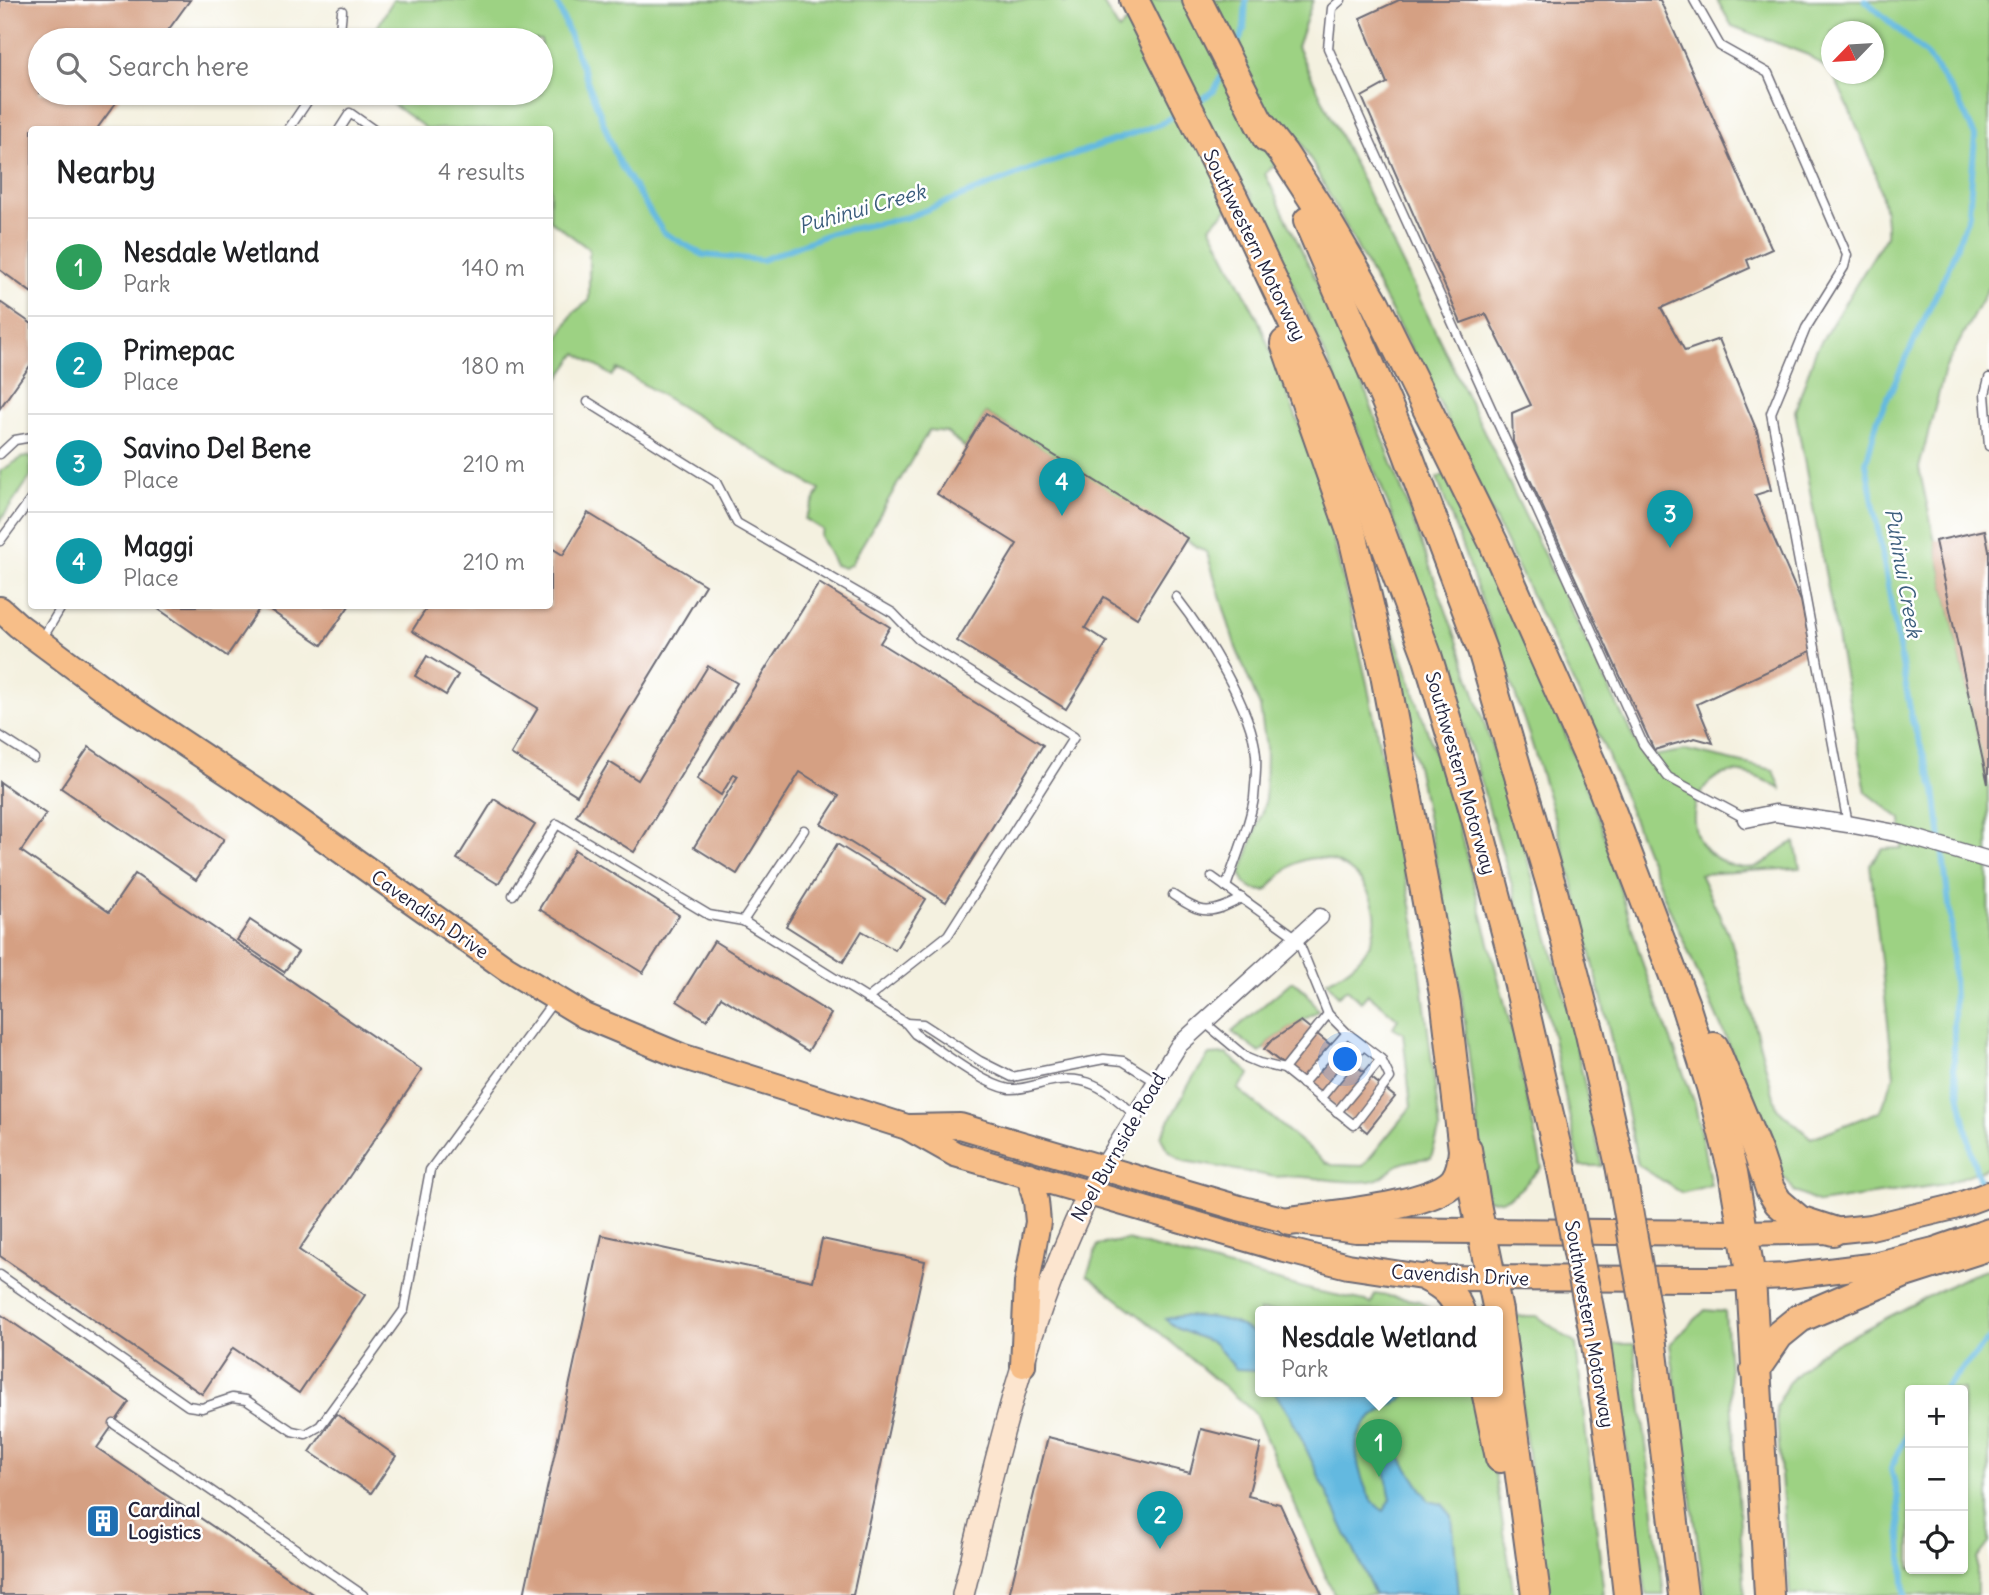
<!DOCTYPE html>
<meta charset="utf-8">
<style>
:root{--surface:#fff;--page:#f2f2f2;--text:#202124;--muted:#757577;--line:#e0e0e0;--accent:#d93025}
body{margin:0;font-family:Delius,sans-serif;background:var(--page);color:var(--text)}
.controls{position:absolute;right:21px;bottom:21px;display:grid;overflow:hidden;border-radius:7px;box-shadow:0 2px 5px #0004}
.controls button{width:63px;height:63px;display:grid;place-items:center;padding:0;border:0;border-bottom:2px solid var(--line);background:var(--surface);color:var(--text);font:35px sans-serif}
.compass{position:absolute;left:1821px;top:21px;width:63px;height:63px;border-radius:50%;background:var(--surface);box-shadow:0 2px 5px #0004;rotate:245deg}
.you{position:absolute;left:1346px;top:1060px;width:24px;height:24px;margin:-18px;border:5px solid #fff;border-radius:50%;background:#1a73e8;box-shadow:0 0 0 10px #1a73e833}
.badge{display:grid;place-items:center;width:46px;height:46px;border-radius:50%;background:var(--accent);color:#fff;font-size:23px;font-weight:700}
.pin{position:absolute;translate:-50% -58px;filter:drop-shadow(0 2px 4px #0008)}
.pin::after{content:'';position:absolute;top:37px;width:24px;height:21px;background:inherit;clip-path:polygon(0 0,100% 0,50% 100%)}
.popup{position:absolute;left:1255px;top:1306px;width:248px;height:91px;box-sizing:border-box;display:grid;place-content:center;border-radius:7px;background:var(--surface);filter:drop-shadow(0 2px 5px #0005);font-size:23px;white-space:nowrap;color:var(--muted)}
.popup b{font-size:26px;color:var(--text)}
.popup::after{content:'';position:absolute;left:50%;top:100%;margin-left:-14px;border:14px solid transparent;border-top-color:var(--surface)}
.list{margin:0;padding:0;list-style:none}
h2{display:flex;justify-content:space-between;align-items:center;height:91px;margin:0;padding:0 28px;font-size:30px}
h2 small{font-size:23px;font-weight:400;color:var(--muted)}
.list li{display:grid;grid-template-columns:46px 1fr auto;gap:21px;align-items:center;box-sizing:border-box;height:98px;padding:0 28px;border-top:2px solid var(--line)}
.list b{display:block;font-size:26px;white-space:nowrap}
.list p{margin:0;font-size:23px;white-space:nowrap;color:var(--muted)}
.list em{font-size:23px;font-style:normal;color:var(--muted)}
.icon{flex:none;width:38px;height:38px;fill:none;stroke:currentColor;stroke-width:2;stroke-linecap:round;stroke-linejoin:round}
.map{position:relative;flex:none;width:1989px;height:1595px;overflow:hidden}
.search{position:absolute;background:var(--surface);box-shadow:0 2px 5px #0004;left:28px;top:28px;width:525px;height:77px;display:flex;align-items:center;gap:18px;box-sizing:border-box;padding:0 24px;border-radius:38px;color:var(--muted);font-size:26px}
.panel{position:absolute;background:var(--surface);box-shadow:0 2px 5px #0004;left:28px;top:126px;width:525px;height:483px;border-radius:7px}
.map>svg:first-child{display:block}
.green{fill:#9dd283;stroke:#607a5f;stroke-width:2;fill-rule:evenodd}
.water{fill:#63b9e0;stroke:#426e8e;stroke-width:2}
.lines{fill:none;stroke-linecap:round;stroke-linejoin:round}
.stream{stroke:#63b9e0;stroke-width:6}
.building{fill:#d5a083}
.lane-casing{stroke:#6c6a75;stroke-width:11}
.street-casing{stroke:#6c6a75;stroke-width:19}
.secondary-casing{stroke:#6c6a75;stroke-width:24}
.primary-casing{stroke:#6c6a75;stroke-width:28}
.highway-casing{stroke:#6c6a75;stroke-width:32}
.lane{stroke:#fff;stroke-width:8}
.street{stroke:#fff;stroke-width:16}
.secondary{stroke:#fce5cf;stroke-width:21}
.primary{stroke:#f7be88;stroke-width:24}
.highway{stroke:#f7be88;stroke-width:28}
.highway-bridge-casing{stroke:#6c6a75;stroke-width:32;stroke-linecap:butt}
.highway-bridge{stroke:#f7be88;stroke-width:28}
.labels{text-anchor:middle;stroke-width:5;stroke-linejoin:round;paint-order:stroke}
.street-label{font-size:19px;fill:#22223b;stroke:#fff}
.poi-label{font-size:19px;font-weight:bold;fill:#22223b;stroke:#fff;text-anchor:start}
.water-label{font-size:21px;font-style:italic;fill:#3c5e7d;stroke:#fff}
</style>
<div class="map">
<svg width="1989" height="1595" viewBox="0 0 1989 1595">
<rect width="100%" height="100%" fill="#fff"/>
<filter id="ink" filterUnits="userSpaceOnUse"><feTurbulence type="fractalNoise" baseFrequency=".0143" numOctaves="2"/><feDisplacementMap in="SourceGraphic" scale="14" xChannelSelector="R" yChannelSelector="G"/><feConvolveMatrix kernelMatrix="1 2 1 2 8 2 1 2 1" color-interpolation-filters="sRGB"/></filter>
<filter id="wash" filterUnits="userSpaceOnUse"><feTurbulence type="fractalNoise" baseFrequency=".00686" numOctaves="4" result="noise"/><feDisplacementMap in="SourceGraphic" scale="28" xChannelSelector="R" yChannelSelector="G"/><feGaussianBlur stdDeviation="1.57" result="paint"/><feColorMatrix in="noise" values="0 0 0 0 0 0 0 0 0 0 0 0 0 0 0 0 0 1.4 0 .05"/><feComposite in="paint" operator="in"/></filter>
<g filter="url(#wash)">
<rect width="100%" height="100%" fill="#f4f1e0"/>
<!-- green -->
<g class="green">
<path d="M393,0h667l4,3 7,-3h30l18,30 31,-30h163l-16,47 346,711 43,-8 88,20 7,19c-13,-7 -25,-14 -40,-16 -41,-6 -61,48 -36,76 6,7 15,11 23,15 7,3 18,5 26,3 17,-3 25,-21 41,-25l5,26 -100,6 31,66 46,168 34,30 70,-27 13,-35 -24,-212 13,-15 19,-1 -1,-29 -35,-27 -71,-381 21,-61 70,-114c3,-48 -33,-118 -53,-162h41v-42h-42l-1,40 -23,-17 -76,-29 -15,-26h269l3,3v283l-44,83 -26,99 69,315 1,384 -44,17 -126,19 -24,-11 -9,-13 -9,-4 -44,-121 -67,-153 -60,-150 -175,-365 -131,-246 -35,34 88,183 109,297 62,192 46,170 32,150h-22l-39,-184 -84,-280 -75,-214 -64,-150 -70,-148 -38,36 48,93 59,151 50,213 48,242 25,203 -9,30c-11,1 -23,2 -33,7 -10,6 -16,15 -28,16 -31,4 -64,-8 -94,-4l-92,-16c-12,-6 -19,-12 -23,-25l31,-57 17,-24 18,-1 23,20 -12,15 87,73 7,3 31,1 48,-59 -8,-74 -10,-6 5,-8 -30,-25 -7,8 -14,-13 -9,7 -11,-15c102,-48 19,-150 -34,-116 -10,6 -19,18 -27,26 -13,0 -21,-4 -25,-17l24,-72 1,-54 -6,-41 -24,-59 -29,-95 -221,-140 -21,35 -19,-16 -17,-2 -78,134 -7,4 -9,-3 -15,-29 3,-6 -18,-11 15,-29 -202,-121 -6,7 -35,-23 -27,38v-38l23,-40 16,-12v-52l-39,-29v-90l-123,-1 -50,-36h164v-53h-171z"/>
<polygon points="31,456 31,476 0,521 0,471 22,458"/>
<path d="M1450,472l90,197 60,153 45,149 50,133 16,81 -29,8 -44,-28c-29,-144 -63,-287 -108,-427 -29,-87 -62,-174 -93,-260z"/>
<path d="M1367,555l88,257 58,223 29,132c-15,14 -33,41 -55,32l-27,-214 -42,-215z"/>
<polygon points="1291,982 1294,982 1307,993 1318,1011 1271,1041 1260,1053 1232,1032"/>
<polygon points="1127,1240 1315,1291 1366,1301 1371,1304 1375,1294 1419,1301 1433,1311 1260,1311 1260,1391 1474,1391 1490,1443 1514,1595 1334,1595 1255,1413 1146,1321 1087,1275 1098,1245"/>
<path d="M1989,1269v274l-12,16v36h-187l-14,-188 12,-24 30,-30 148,-76zM1963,1390v179h-53v-179z"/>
<polygon points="1705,1310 1725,1312 1745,1595 1705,1595 1670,1344"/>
<polygon points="1510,1316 1537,1316 1576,1344 1604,1595 1546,1595"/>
<polygon points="1613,1344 1634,1344 1664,1595 1646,1595"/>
</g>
<!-- water -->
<g class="water">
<path d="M1181,1316c32,1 52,1 79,22v37l-5,-5 -19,-1 -22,-26 -36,-14 -13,-10z"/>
<path d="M1274,1391h135c-7,11 -16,12 -26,19 -29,16 -30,37 -22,65 4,14 10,29 23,36l7,-12 -7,-32 3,-13 9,-4 33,51 13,3 10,12 7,79h-84l-83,-176z"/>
</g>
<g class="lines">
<!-- stream -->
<g class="stream">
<polyline points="556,0 619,163 663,232 703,255 762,260 831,233 908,217 1029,170 1160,124 1183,110"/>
<polyline points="1865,0 1927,55 1959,102 1975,136 1969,214 1948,269 1878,418 1866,463 1912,720 1935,790 1951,921 1954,1003 1954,1069 1973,1160 1983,1190"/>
<polyline points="1234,51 1244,30 1246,0"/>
<polyline points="1195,103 1214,91 1224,71"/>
<polyline points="1943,1390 1989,1339"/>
<polyline points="1905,1595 1898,1497 1891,1468 1910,1427"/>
</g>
</g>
<g id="blocks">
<!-- building -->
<g class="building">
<polygon points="0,0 190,0 161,40 40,40 40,93 123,93 96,130 32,130 32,293 0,270"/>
<polygon points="1399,0 1660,0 1772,249 1747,260 1750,268 1661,308 1685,351 1719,339 1757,431 1771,490 1755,495 1801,601 1811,651 1697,704 1713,743 1695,738 1654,750 1513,442 1512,413 1531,405 1486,314 1461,323 1362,97 1387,83 1360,18"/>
<polygon points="0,302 32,324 32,363 0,408"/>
<polygon points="986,413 1187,538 1137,618 1104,597 1085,628 1107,642 1066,709 957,641 1017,544 937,494"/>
<polygon points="588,513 705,585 577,795 511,754 538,708 412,631 428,606 550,606 550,547 563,555"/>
<polygon points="1985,530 1989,550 1988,784 1935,541"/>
<polygon points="819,583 890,627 880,643 1043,745 946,902 821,824 839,796 800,772 737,874 694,847 738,776 734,774 721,795 697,779"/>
<polygon points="154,606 261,606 227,656"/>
<polygon points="264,606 349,606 322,645"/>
<polygon points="427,656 458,675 446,695 415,676"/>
<polygon points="708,666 737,683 634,852 576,816 609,762 638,780"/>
<polygon points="89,747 224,839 196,880 61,788"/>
<polygon points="0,782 46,814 21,851 109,912 135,874 422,1070 299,1250 365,1295 299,1393 233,1348 202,1394 0,1256"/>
<polygon points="494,799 535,825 498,884 457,859"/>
<polygon points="837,844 926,899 895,950 862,931 843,962 786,926"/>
<polygon points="575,850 679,915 643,973 539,909"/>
<polygon points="250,920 298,952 284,972 237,940"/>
<polygon points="714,941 831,1014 808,1051 721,997 707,1020 677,1001"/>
<polygon points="1301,1021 1395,1097 1367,1132 1264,1049 1271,1041"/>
<polygon points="602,1235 813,1281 822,1239 925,1261 853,1595 524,1595"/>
<polygon points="0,1314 129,1402 97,1448 314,1595 0,1595"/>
<polygon points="336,1414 396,1456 371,1493 310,1452"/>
<polygon points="1201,1429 1261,1444 1248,1496 1280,1504 1322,1595 1009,1595 1048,1437 1190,1473"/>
</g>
</g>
</g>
<g filter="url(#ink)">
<use href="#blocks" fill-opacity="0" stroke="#6c6a75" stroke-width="2"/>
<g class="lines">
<!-- lane casing -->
<g class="lane-casing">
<g id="lane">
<polyline points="1341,0 1332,8 1328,48 1643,744 1668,777 1746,819"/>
<polyline points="1694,0 1720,46 1768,73 1847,255 1844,267 1806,328 1771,413 1848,824"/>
<polyline points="339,40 342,11"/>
<polyline points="288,130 313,93"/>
<polyline points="339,130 350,113 374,130"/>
<polyline points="1989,378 1985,394 1989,446"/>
<polyline points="588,402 716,482 737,523 893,613 918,639 1074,737 948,935 867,999"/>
<polyline points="0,454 15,440 32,437"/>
<polyline points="0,541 32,498"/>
<path d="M1176,597c29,37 76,111 80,158 1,13 -1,30 -2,43 -4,27 -19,62 -28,89"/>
<polyline points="42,639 62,606"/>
<polyline points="0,736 34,758"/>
<path d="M513,895l44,-71 152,91 34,6 163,102 9,11c25,16 67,50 94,55 12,1 26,-4 38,-7 41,-9 58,7 87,32"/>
<path d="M1173,895c30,20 37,20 69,3"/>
<polyline points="743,921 804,830"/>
<polyline points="1204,1022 1247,1058 1259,1063 1284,1069 1354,1125 1390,1078 1381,1059 1347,1033 1328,1014 1297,938 1212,877"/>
<polyline points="906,1023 923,1024 980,1061 1012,1077 1104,1059 1123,1061 1155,1081"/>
<polyline points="1284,1069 1328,1014"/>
<polyline points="1302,1084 1347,1033"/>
<polyline points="1320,1099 1363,1046"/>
<polyline points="1337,1112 1381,1059"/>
<polyline points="0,1275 188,1406 202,1408 232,1398 246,1400 292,1431 306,1434 320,1426 404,1310 430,1170 553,1002"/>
<polyline points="114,1424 363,1595"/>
</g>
</g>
<!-- street casing -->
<g class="street-casing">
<g id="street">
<polyline points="1746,819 1775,813 1848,824 1901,834 1989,860"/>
<polyline points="1102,1168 1179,1045 1320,917"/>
</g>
</g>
<!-- secondary casing -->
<g class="secondary-casing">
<path id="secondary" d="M963,1595c35,-145 68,-295 139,-427"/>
</g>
<!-- primary casing -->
<g class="primary-casing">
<g id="primary">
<polyline points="0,609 19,626 120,701 281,808 506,968 585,1016 681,1056 907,1127 955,1154 1285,1250 1348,1266 1428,1278 1713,1279 1788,1276 1869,1266 1934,1250 1989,1231"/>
<polyline points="908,1127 960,1126 1239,1208 1290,1221 1356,1230 1744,1233 1833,1231 1871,1227 1954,1207 1989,1194"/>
<polyline points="1023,1365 1027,1283 1038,1222 1036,1201 1029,1175"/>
</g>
</g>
<!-- highway casing -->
<g class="highway-casing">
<g id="highway">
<polyline points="1134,0 1235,201 1319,378 1376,519 1427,655 1473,807 1511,951 1561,1166"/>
<polyline points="1197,0 1267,138"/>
<polyline points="1259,122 1283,153 1324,216 1375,303 1493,542 1602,787 1685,1005 1711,1087 1733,1172 1751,1278 1769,1595"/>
<polyline points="1308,221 1403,441 1482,650 1552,888 1590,1034 1620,1165"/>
<path d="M1285,343l68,194 31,132 62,336 17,145c-1,11 -2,22 -9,31 -24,26 -127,34 -164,40"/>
<polyline points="1714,1047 1758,1153 1770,1189 1778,1202 1799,1220 1833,1231"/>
<polyline points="1467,1149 1476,1204 1498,1311"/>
<path d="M1428,1278c16,8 25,16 32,33"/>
<polyline points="1498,1312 1536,1595"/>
<polyline points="1596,1344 1615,1478 1628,1595"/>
<polyline points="1652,1345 1683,1595"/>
<polyline points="1755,1370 1779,1335 1800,1318 1905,1273 1989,1246"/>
<polyline points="1486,1391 1500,1458"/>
</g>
</g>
<!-- lane -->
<use href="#lane" class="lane"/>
<!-- street -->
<use href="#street" class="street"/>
<!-- secondary -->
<use href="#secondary" class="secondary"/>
<!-- primary -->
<use href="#primary" class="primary"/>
<!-- highway -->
<use href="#highway" class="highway"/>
<!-- highway-bridge casing -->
<g class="highway-bridge-casing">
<g id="highway-bridge">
<polyline points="1620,1165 1652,1345"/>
<polyline points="1561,1166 1596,1344"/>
</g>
</g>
<!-- highway-bridge -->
<use href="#highway-bridge" class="highway-bridge"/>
</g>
</g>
<!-- icons -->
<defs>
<g id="building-square" transform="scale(1.75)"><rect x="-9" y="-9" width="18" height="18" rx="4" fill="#1f6fb2" stroke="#fff"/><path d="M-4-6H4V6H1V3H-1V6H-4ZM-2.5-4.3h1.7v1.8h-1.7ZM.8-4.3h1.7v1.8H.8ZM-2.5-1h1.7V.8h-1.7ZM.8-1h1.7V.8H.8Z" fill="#fff"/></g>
</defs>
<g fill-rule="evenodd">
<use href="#building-square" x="103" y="1521"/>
</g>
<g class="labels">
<!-- street labels -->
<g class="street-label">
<text transform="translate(1255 245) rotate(64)" y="7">Southwestern Motorway</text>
<text transform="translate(1461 773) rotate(74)" y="7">Southwestern Motorway</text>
<text transform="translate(430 914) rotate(35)" y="7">Cavendish Drive</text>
<text transform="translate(1118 1147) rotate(-60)" y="7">Noel Burnside Road</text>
<text transform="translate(1460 1275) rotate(3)" y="7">Cavendish Drive</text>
<text transform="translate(1590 1324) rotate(80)" y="7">Southwestern Motorway</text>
</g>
<!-- poi labels -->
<g class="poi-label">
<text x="128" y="1517">Cardinal<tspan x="128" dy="22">Logistics</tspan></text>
</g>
<!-- water labels -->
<g class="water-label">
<text transform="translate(862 209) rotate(-16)" y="7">Puhinui Creek</text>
<text transform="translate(1903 573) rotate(80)" y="7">Puhinui Creek</text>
</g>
</g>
</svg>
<div class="controls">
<button>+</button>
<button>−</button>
<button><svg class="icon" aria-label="locate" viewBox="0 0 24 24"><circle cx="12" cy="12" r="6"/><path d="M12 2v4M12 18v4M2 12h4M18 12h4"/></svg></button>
</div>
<svg class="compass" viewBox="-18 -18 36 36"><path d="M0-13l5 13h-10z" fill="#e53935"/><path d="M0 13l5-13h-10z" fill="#757577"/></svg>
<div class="you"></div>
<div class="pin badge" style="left:1379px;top:1477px;background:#2e9e5b">1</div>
<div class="popup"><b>Nesdale Wetland</b>Park</div>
<div class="pin badge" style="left:1160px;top:1549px;background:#0f9aa8">2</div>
<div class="pin badge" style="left:1670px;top:548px;background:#0f9aa8">3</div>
<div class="pin badge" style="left:1062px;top:516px;background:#0f9aa8">4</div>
<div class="search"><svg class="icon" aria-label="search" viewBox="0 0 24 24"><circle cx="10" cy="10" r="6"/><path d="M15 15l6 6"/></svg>Search here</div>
<section class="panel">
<h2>Nearby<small>4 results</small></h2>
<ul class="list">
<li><span class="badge" style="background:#2e9e5b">1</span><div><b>Nesdale Wetland</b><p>Park</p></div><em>140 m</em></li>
<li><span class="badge" style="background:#0f9aa8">2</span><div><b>Primepac</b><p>Place</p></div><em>180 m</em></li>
<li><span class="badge" style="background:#0f9aa8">3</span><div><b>Savino Del Bene</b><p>Place</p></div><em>210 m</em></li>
<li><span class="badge" style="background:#0f9aa8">4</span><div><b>Maggi</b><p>Place</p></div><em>210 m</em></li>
</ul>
</section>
</div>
